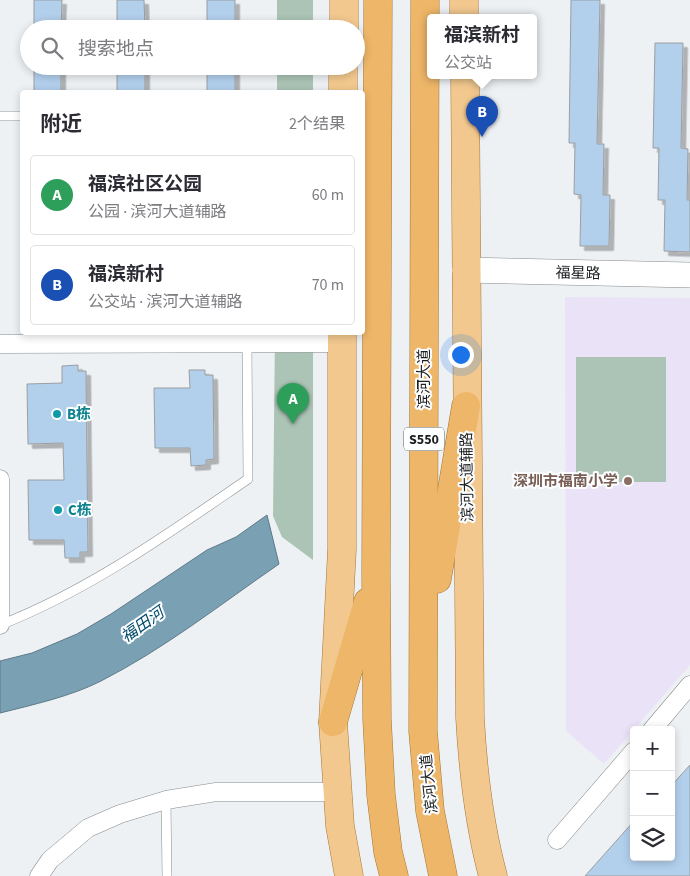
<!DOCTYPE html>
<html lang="zh">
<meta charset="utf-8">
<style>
:root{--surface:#fff;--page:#f7f7f7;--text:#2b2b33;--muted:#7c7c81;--line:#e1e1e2;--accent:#ea580c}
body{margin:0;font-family:"Source Sans 3","Noto Sans SC",sans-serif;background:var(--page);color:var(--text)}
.controls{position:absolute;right:15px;bottom:15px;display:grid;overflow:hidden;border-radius:5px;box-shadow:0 2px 8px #0003}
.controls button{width:45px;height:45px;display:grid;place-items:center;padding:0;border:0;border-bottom:1px solid var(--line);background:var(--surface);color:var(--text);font:25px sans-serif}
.you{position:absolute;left:460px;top:354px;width:18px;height:18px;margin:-12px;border:4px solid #fff;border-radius:50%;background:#1a73e8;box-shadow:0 0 0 8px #1a73e833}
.badge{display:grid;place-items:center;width:32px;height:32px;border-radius:50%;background:var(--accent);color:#fff;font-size:16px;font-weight:700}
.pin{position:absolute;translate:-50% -41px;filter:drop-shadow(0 1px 2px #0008)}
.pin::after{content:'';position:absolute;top:26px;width:18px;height:15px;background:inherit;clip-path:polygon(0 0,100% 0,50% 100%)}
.popup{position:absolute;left:427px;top:14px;width:110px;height:65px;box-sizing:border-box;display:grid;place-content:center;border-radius:5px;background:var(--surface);filter:drop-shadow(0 1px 4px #0005);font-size:16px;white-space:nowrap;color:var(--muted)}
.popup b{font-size:19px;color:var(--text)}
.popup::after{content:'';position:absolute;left:50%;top:100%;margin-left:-10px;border:10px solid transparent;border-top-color:var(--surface)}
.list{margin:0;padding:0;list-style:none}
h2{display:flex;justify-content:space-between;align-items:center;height:65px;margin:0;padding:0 20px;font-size:21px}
h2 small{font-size:16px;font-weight:400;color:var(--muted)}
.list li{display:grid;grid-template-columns:32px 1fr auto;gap:15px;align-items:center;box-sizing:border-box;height:80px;margin:0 10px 10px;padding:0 10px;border:1px solid var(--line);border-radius:5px}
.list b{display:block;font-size:19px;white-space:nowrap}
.list p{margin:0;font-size:16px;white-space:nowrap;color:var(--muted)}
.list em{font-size:16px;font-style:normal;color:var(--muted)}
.icon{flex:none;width:28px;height:28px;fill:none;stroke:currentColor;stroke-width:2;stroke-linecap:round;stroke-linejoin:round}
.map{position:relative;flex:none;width:690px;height:876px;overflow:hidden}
.search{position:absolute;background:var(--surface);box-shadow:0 2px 8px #0003;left:20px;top:20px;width:345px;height:55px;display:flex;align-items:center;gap:12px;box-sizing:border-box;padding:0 18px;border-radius:28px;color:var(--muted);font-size:19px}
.panel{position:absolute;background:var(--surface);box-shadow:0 2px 8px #0003;left:20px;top:90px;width:345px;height:245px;border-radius:5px}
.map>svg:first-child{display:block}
.education{fill:#eae3f8}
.green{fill:#abc4b5}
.water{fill:#7aa0b4;stroke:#5e7988}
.building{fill:#b2cfec;stroke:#9b9ea1;filter:url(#shadow)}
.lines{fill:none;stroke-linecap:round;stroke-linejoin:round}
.service-casing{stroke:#888b8d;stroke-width:10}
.minor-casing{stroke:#888b8d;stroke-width:19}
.secondary-casing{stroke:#888b8d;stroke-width:26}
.primary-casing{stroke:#a37537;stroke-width:29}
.trunk-casing{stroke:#a37537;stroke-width:29}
.service{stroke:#fff;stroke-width:9}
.minor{stroke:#fff;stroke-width:18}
.secondary{stroke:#fff;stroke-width:25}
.primary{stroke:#f2c88e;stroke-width:28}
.trunk{stroke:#eeb668;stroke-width:28}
.culture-dot{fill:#0f9aa8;stroke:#fdfeff;stroke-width:2}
.education-dot{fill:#8d6e63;stroke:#fdfeff;stroke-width:2}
.labels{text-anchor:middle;stroke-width:4;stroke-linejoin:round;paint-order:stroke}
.shield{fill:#fdfeff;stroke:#616263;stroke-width:1}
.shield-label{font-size:14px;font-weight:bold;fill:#1e1f20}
.street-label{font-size:15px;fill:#1e1f20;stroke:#fdfeff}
.culture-label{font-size:15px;font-weight:bold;fill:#0d838f;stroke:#fdfeff;text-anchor:start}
.education-label{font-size:15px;font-weight:bold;fill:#785e54;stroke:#fdfeff;text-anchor:end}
.water-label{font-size:16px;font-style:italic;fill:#004c69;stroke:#fdfeff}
</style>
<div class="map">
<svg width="690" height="876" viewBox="0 0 690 876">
<defs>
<filter id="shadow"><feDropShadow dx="4.5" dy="4.5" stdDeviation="0" flood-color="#0004"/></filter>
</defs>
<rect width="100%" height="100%" fill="#eef1f4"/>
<!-- education -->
<polygon class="education" points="565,297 690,298 690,665 604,764 566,731"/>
<!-- green -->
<g class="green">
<rect x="277" y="0" width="36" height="29"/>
<rect x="277" y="66" width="36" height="26"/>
<polygon points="275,333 313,333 313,560 282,537 273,516"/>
<rect x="576" y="357" width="90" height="125"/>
</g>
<!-- water -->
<path class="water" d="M267,515l12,49c-58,40 -115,85 -178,117 -29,15 -69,24 -101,32v-52l32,-8 45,-19 34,-20 96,-64 29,-13z"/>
<!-- building -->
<g class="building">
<polygon points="34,0 62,0 61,29 34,29"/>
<polygon points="117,0 144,0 145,29 117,29"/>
<rect x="207" y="0" width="28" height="29"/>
<polygon points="571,0 600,0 597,144 604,144 603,195 610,195 609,246 580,246 581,195 574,194 575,143 569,143"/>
<polygon points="655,43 683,43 681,148 688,149 687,200 690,200 690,252 664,251 665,200 658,200 659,148 653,148"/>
<rect x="34" y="66" width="27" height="26"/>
<rect x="117" y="66" width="28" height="26"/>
<rect x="207" y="66" width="28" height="26"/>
<polygon points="78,365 78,371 86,371 88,552 80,552 80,558 65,558 64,540 29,540 28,480 64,480 63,443 28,444 27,384 62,383 62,366"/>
<polygon points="189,370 205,370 205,375 213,375 214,459 206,460 206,465 191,466 190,448 155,448 154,388 190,388"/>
<polygon points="690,765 690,876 585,876 634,821 634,857 671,857 671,786"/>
</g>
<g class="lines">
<!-- service casing -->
<g class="service-casing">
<g id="service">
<polyline points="0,116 22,116"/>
<path d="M0,625c90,-35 169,-92 248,-146l-1,-136"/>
<polyline points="166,800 167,876"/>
</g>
</g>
<!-- minor casing -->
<g class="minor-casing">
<g id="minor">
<polyline points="0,344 342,343"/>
<polyline points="0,479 0,625"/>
<polyline points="652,730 690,685"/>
<polyline points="557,840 634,751"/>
<polyline points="39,876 50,860 88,828 120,814 166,800 216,792 337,792"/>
</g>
</g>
<!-- secondary casing -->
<g class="secondary-casing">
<polyline id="secondary" points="465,270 690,275"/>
</g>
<!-- primary casing -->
<g class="primary-casing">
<g id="primary">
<polyline points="464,0 464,18"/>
<polyline points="344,29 344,0"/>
<path d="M465,76l5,642c3,54 9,106 23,158"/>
<polyline points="343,92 343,66"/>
<polyline points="342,332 342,549 333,722 340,826 349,876"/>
</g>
</g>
<!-- trunk casing -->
<g class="trunk-casing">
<g id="trunk">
<polyline points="378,0 376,574 377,719 381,795 388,852 394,876"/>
<polyline points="425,0 423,731 430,811 443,876"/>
<polyline points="437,579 466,406"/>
<polyline points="333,722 368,602"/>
</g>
</g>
<!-- service -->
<use href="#service" class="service"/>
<!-- minor -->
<use href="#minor" class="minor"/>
<!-- secondary -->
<use href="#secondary" class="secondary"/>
<!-- primary -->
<use href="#primary" class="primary"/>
<!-- trunk -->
<use href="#trunk" class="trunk"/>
</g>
<!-- markers -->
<g class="culture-dot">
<circle cx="57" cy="414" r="5"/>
<circle cx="58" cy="510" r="5"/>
</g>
<circle class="education-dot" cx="628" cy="481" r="5"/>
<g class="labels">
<!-- shield labels -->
<rect class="shield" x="404" y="427.5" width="40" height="23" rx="4"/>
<g class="shield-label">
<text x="424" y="444">S550</text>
</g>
<!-- street labels -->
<g class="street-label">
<text transform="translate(578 273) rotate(1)" y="5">福星路</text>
<text transform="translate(424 379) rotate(-90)" y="5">滨河大道</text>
<text transform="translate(467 477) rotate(-91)" y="5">滨河大道辅路</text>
<text transform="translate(429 784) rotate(-96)" y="5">滨河大道</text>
</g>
<!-- culture labels -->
<g class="culture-label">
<text x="67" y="419">B栋</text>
<text x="68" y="515">C栋</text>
</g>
<!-- education labels -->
<g class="education-label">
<text x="618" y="486">深圳市福南小学</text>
</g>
<!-- water labels -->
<g class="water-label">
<text transform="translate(142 624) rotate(-35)" y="6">福田河</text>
</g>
</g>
</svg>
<div class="controls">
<button>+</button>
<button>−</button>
<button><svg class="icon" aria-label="layers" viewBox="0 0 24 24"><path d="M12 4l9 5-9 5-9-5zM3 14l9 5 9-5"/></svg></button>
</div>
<div class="you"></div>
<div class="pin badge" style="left:293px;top:424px;background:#2e9e5b">A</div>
<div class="pin badge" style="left:482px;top:137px;background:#1a4fb4">B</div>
<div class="popup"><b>福滨新村</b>公交站</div>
<div class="search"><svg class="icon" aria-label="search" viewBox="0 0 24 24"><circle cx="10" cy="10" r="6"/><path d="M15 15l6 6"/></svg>搜索地点</div>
<section class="panel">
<h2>附近<small>2个结果</small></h2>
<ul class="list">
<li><span class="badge" style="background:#2e9e5b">A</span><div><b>福滨社区公园</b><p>公园 · 滨河大道辅路</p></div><em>60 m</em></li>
<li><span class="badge" style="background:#1a4fb4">B</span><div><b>福滨新村</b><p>公交站 · 滨河大道辅路</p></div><em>70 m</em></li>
</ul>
</section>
</div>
